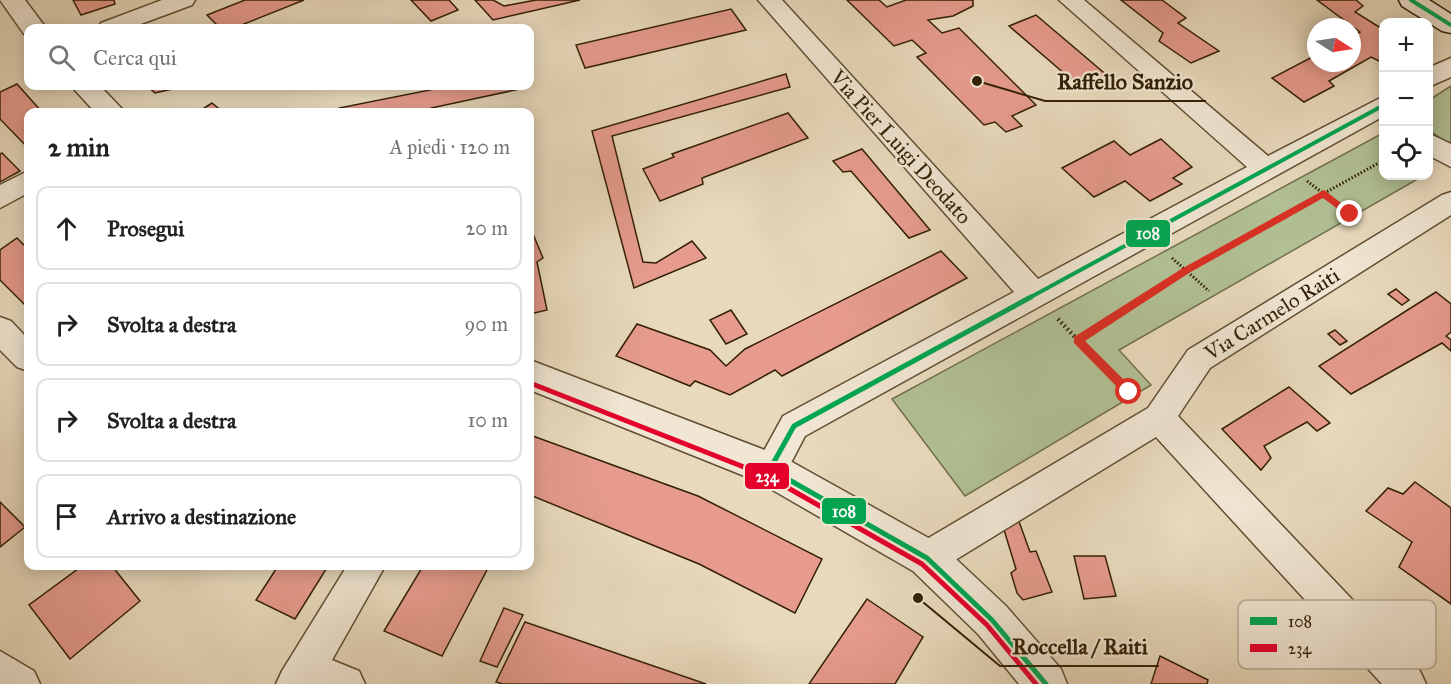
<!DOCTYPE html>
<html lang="it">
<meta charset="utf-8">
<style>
:root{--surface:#fff;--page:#f2f2f2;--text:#202124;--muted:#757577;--line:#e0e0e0}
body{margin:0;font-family:"IM FELL Great Primer",serif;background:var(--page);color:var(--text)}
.controls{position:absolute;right:18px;top:18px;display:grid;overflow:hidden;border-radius:12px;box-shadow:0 3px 15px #0003}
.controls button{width:54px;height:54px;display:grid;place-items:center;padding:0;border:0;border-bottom:2px solid var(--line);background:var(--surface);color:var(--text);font:30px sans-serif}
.compass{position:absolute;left:1307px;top:18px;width:54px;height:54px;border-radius:50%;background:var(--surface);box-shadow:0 3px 15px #0003;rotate:102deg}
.stop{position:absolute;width:18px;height:18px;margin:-14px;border:4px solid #d93025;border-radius:50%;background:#fff}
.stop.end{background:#d93025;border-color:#fff;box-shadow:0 2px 6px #0008}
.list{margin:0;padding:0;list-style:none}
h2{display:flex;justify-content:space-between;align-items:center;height:78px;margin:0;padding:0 24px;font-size:26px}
h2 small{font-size:20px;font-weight:400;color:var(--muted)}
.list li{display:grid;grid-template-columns:39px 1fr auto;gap:18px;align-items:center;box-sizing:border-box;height:84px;margin:0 12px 12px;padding:0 12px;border:2px solid var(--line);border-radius:12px}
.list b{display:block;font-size:22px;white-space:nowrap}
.list em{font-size:20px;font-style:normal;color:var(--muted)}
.icon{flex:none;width:33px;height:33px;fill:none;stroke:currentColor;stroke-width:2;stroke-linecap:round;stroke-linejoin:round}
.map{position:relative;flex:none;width:1451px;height:684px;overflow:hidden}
.search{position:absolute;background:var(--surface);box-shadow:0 3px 15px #0003;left:24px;top:24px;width:510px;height:66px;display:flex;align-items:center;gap:15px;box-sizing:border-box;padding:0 21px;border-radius:12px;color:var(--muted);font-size:22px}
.panel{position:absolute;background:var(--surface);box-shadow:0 3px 15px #0003;left:24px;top:108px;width:510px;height:462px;border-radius:12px}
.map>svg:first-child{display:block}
.green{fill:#b1c094;stroke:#72704c;stroke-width:1.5}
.building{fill:#e69b8c;stroke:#332004;stroke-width:1.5}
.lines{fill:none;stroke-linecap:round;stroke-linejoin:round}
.minor-casing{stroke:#604e32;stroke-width:3}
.tertiary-casing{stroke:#604e32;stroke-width:3}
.secondary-casing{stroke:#332004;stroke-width:3}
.path-far1{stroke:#332004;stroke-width:3;stroke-dasharray:1.5 2;stroke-linecap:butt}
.path{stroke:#332004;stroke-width:4.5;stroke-dasharray:1.5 3;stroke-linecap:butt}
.minor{fill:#f0e6d3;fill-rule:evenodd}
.tertiary{fill:#f0e6d3;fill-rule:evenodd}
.secondary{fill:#f0e6d3;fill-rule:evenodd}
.bus-1-far1-casing{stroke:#f0e6d3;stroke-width:8}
.bus-1-casing{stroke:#f0e6d3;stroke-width:10}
.bus-2-casing{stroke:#f0e6d3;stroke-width:10}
.bus-1-far1{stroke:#00a651;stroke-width:4}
.bus-1{stroke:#00a651;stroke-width:5}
.bus-2{stroke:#e4002b;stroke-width:5}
.route{fill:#d93025}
.labels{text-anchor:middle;stroke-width:4.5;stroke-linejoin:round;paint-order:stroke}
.street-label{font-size:21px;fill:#332004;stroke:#f0e6d3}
.key{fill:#f0e6d3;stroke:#b7ab95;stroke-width:1.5}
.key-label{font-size:16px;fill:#332004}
.leader{fill:none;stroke:#332004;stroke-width:2}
.callout-dot{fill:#332004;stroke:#f0e6d3;stroke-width:2}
.callout-label{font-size:22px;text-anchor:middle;font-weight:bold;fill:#332004;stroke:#f0e6d3;stroke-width:4.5;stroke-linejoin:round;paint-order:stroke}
.line-badge{stroke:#f0e6d3;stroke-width:2}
.badge-label{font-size:16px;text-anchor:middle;font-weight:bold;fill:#fff}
</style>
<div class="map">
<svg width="1451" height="684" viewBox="0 0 1451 684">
<rect width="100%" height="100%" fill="#e8d9bc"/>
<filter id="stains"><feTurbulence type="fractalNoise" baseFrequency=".00333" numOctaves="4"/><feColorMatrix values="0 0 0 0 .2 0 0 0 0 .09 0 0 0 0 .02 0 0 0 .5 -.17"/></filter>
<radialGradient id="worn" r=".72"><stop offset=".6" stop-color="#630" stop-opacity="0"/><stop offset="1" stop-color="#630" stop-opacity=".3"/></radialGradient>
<!-- green -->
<g class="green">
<polygon points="1451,86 1451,146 1429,130 1429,100"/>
<polygon points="1383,133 1384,176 1423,176 1119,350 1151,385 965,496 892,399"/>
</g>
<!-- building -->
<g class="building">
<polygon points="73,0 114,0 115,4 81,15"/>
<polygon points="245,0 304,0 234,28 220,28 207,15"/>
<polygon points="411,0 449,0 458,10 431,21"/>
<polygon points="475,0 493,0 504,6 536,0 580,0 493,20"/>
<polygon points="847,0 879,0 887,7 906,0 973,0 973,6 953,16 928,20 942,33 959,28 1036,105 1012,116 1022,126 1006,132 995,122 984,125 917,57 926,53 912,40 894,46"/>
<polygon points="1121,0 1162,0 1186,18 1178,23 1219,51 1191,63 1159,41 1163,33"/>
<polygon points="1317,0 1356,0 1363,6 1355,12 1384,30 1384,59 1379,61 1371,57 1329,81 1334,86 1304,102 1272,78 1316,55 1316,63 1352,63 1352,36 1360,32"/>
<polygon points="731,9 746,30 585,68 576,45"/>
<polygon points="1036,15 1116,83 1107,86 1099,79 1080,87 1009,26"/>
<polygon points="786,74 790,87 612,136 643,262 656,263 692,241 706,258 634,288 592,131"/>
<polygon points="17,84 42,112 28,112 28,148 0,119 0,92"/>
<polygon points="147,86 186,86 155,93"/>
<polygon points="435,86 520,86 520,89 431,108 431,112 339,112 339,108 435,89"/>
<polygon points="212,103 223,112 198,112"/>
<polygon points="788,113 808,138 702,178 703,184 660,201 643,169 674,157 672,154"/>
<polygon points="1161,139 1192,167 1173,178 1182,184 1150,201 1125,181 1094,197 1062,168 1114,141 1130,155"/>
<polygon points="862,149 930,230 909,238 851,171 843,172 833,161"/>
<polygon points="2,153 20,171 0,182 0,154"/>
<polygon points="533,234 543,258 537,262 547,310 530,314 530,235"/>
<polygon points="17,238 28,249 28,308 0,280 0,250"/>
<polygon points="941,251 967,278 782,376 775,370 730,395 695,381 690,386 616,356 637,324 710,350 726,366 745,349"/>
<polygon points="1396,289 1409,300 1402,305 1388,294"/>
<polygon points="1436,292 1451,304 1451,332 1446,336 1451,340 1451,351 1442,343 1351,394 1319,366"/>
<polygon points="731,310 747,334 726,344 710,320"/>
<polygon points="1335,330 1347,341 1340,345 1328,334"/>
<polygon points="1289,387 1330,423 1317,431 1307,422 1264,446 1271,458 1261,470 1222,429"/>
<polygon points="530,435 698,496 822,559 795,613 699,564 530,495"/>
<polygon points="1415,482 1451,508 1451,604 1399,567 1412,542 1366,511 1388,488 1403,494"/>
<polygon points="0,502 25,527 0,547"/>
<polygon points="1017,516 1030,552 1036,551 1052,592 1023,600 1017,593 1011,573 1016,569 1001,520"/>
<polygon points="1074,556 1105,556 1116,596 1084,599"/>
<polygon points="82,566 112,566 140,601 70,659 29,605"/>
<polygon points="278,566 328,566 295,619 256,600"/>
<polygon points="423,566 489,566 442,656 384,631"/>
<polygon points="867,599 923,637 895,684 809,684"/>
<polygon points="504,608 523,615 497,667 480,661"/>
<polygon points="525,622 706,684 503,684 496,682"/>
<polygon points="1160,656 1208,680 1207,684 1151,684"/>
</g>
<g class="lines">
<!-- minor casing -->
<g class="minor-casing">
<g id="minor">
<polygon points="162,0 195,0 192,5 130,28 98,28 101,23"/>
<polygon points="758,0 782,0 1038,279 1247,167 1059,0 1084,0 1268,156 1384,96 1384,116 805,436 782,480 770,484 758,480 754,469 783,416 1014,292"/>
<polygon points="1451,58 1451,77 1428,87 1428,68"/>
<polygon points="1428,133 1451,144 1451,167 1428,155"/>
<polygon points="28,171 28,193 0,208 0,185"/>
<polygon points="1451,192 1451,215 1210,368 1178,416 1420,671 1426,684 1382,684 1156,437 939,570 927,575 915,570 910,558 915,546 1148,408 1188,350 1442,195"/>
<polygon points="0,317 11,321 28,339 28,371 17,367 0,350"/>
<polygon points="347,566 385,566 332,660 359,671 365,684 276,684 282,671"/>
<polygon points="0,651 34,671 40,684 0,684"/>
</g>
</g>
<!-- tertiary casing -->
<g class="tertiary-casing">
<g id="tertiary">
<polygon points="0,0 25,0 46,28 28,28 28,35 24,34"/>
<polygon points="71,86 100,86 125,112 95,112"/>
<polygon points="530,360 783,457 941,545 1006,606 1061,669 1067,684 1019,684 978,634 913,571 757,481 530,390"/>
</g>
</g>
<!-- secondary casing -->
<g class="secondary-casing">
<polygon id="secondary" points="1399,0 1429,0 1451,14 1451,33 1442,31 1402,6"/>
</g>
<!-- path-far1 -->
<g class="path-far1">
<polyline points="1307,181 1350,214"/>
<polyline points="1172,258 1209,291"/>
<polyline points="1142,298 1186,270 1384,160"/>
</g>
<!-- path -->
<g class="path">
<polyline points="1058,319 1078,340"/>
<polyline points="1129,392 1078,340 1145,297"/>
</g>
<!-- minor -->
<use href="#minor" class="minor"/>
<!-- tertiary -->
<use href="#tertiary" class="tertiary"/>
<!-- secondary -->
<use href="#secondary" class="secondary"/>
<!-- bus-1-far1 casing -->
<g class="bus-1-far1-casing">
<g id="bus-1-far1">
<polyline points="1411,0 1451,25"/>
<polyline points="1029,298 1384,105"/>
</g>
</g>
<!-- bus-1 casing -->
<g class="bus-1-casing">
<polyline id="bus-1" points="1031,297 794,426 770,469 927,558 992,620 1046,684"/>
</g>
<!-- bus-2 casing -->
<g class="bus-2-casing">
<polyline id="bus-2" points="530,383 767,476 922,564 987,625 1036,684"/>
</g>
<!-- bus-1-far1 -->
<use href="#bus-1-far1" class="bus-1-far1"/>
<!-- bus-1 -->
<use href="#bus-1" class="bus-1"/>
<!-- bus-2 -->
<use href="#bus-2" class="bus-2"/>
</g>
<!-- route -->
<polygon class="route" points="1324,190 1353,212 1353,216 1347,216 1323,198 1189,273 1085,341 1133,389 1133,396 1126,396 1074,343 1074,337 1183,268"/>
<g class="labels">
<!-- street labels -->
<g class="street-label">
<text transform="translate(901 147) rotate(48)" y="7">Via Pier Luigi Deodato</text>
<text transform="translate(1272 314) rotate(-32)" y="7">Via Carmelo Raiti</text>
</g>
</g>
<!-- legend -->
<rect x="1238" y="600" width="198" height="69" rx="9" class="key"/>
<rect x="1250" y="617" width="27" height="8" fill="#00a651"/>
<rect x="1250" y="644" width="27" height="8" fill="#e4002b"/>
<g class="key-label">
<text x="1288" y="627">108</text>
<text x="1288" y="654">234</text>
</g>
<!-- callouts -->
<path class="leader" d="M977 81L1045 101H1206M918 598L1000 666H1159"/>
<g class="callout-dot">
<circle cx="977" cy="81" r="6"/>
<circle cx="918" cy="598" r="6"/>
</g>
<g class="callout-label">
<text x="1125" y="89">Raffello Sanzio</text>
<text x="1080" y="654">Roccella / Raiti</text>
</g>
<g class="line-badge">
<rect x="1125" y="219" width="46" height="29" rx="6" fill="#00a651"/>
<rect x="744" y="462" width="46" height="28" rx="6" fill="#e4002b"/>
<rect x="821" y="497" width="46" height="28" rx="6" fill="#00a651"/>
</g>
<g class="badge-label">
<text x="1148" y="239">108</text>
<text x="767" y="482">234</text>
<text x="844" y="517">108</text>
</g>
<rect width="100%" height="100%" filter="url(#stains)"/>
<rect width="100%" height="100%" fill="url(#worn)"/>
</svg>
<div class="controls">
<button>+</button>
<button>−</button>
<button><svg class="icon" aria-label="locate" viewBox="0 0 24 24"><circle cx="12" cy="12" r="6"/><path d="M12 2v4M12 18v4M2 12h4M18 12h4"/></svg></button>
</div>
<svg class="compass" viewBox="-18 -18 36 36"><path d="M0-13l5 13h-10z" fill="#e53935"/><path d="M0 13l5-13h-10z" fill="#757577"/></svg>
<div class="stop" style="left:1129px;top:392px"></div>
<div class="stop end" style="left:1350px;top:214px"></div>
<div class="search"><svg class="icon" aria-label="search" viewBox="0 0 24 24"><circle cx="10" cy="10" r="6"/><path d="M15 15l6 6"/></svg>Cerca qui</div>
<section class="panel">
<h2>2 min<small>A piedi · 120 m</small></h2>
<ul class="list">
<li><svg class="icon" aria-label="ahead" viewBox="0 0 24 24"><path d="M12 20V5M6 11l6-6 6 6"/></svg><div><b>Prosegui</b></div><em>20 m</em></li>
<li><svg class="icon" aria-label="right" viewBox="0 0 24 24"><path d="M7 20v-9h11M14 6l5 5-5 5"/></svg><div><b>Svolta a destra</b></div><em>90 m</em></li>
<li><svg class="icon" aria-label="right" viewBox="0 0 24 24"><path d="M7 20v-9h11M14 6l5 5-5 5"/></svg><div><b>Svolta a destra</b></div><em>10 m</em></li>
<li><svg class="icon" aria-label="arrive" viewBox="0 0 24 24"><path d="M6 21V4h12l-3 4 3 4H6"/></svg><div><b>Arrivo a destinazione</b></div></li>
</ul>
</section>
</div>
